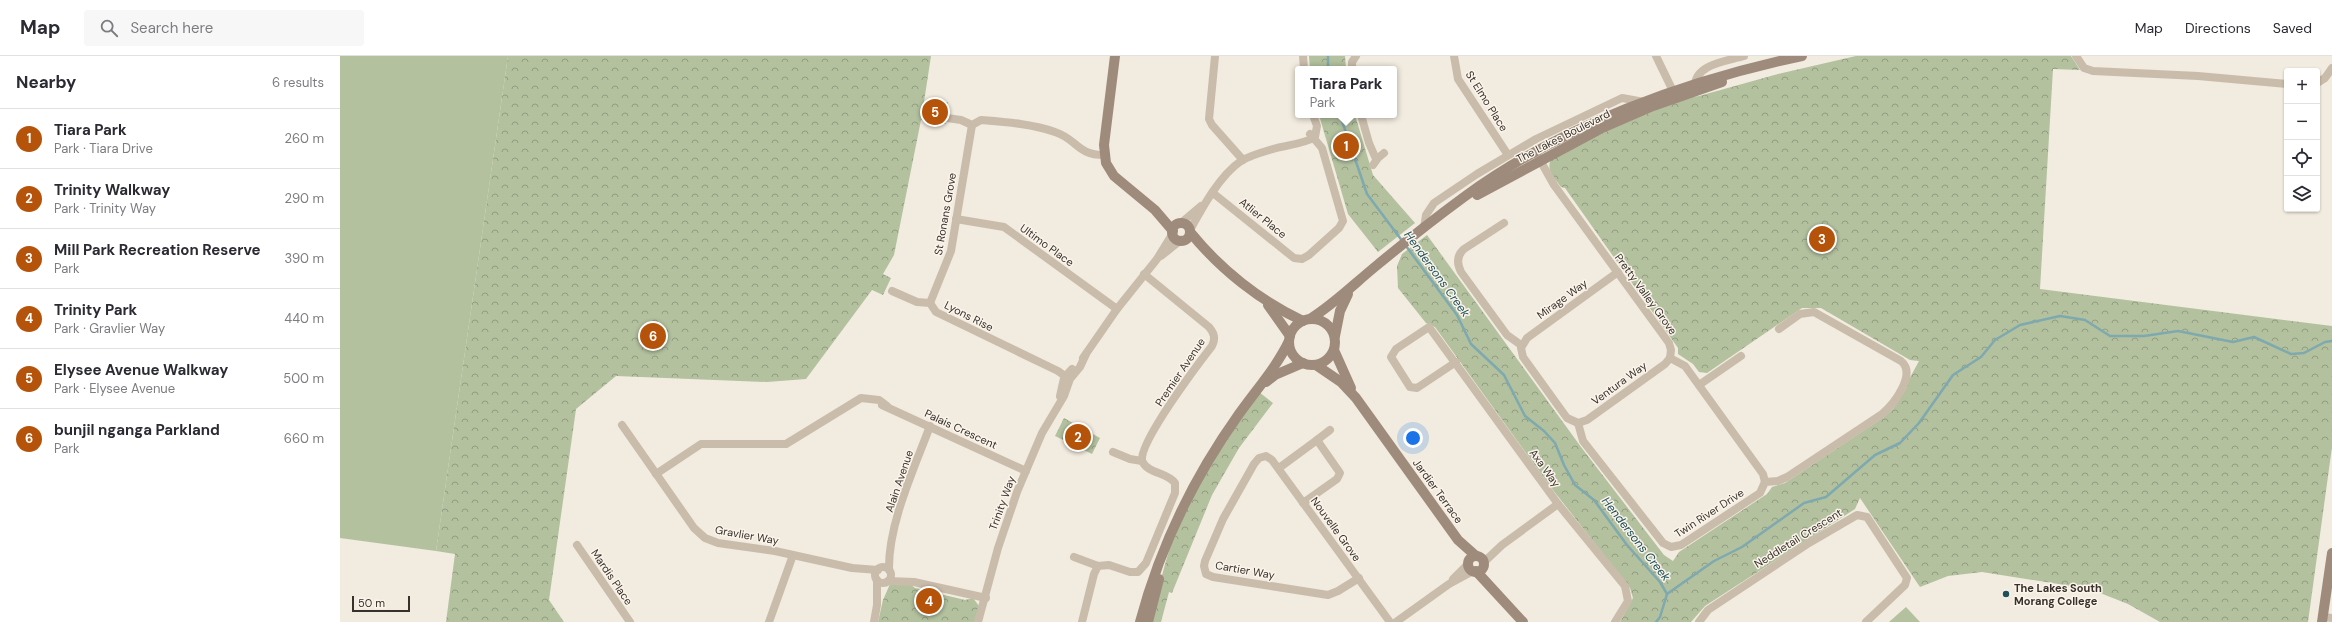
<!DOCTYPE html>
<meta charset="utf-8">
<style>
:root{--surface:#fff;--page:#f7f7f7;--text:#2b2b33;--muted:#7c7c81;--line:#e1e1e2;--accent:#b45309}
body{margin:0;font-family:"DM Sans",sans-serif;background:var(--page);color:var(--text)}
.controls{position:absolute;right:12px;top:12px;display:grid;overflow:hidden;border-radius:4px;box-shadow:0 1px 3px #0004}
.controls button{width:36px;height:36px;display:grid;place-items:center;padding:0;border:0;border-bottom:1px solid var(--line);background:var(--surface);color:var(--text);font:20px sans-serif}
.scale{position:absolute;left:12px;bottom:10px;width:58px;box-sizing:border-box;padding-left:4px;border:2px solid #38302a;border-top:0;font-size:11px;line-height:14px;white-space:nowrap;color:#38302a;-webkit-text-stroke:3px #faf4eb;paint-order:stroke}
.you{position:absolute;left:1073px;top:382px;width:14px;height:14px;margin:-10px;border:3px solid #fff;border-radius:50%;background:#1a73e8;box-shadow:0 0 0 6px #1a73e833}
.badge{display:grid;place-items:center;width:26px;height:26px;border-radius:50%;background:var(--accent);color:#fff;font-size:13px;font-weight:700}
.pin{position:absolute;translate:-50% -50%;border:2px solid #fff;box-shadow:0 1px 4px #0006}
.popup{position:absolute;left:955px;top:10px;width:102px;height:52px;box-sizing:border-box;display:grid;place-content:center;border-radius:4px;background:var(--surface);filter:drop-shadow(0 1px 3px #0005);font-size:13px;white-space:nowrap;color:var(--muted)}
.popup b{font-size:15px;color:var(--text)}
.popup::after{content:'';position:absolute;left:50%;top:100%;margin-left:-8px;border:8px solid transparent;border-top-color:var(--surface)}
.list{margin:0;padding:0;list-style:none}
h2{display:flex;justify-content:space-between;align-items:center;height:52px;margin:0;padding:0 16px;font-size:17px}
h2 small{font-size:13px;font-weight:400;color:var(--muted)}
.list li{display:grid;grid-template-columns:26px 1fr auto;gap:12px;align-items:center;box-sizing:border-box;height:60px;padding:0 16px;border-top:1px solid var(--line)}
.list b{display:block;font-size:15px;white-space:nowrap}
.list p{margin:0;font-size:13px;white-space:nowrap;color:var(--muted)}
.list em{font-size:13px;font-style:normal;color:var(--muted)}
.icon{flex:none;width:22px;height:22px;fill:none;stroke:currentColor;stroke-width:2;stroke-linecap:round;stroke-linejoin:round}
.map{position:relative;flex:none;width:1992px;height:566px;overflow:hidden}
header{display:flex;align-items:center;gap:24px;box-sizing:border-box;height:56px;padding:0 20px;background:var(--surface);border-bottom:1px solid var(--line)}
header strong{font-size:19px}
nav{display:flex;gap:22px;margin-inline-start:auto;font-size:14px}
.search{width:280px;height:36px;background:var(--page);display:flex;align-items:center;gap:10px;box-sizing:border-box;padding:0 14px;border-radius:4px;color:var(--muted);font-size:15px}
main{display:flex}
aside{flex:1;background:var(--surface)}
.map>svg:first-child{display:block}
.grass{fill:#b3c19f}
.forest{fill:url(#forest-crowns)}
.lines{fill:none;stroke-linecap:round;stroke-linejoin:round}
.stream{stroke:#7ea9af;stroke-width:2.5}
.street{stroke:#cabcab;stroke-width:8}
.secondary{stroke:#9e8b7c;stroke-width:10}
.poi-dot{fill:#205159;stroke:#faf4eb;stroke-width:1.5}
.labels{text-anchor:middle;stroke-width:3;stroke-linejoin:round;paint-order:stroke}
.street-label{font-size:11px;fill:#38302a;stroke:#faf4eb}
.poi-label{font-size:11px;font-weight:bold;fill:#38302a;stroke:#faf4eb;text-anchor:start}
.water-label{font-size:12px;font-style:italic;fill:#205159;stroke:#faf4eb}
</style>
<header>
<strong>Map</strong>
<div class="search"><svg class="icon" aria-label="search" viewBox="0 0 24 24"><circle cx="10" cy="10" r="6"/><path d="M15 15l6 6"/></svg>Search here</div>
<nav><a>Map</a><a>Directions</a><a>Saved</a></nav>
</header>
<main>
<aside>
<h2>Nearby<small>6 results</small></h2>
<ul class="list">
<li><span class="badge">1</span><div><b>Tiara Park</b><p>Park · Tiara Drive</p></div><em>260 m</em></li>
<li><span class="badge">2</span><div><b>Trinity Walkway</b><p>Park · Trinity Way</p></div><em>290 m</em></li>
<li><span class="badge">3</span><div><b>Mill Park Recreation Reserve</b><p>Park</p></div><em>390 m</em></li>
<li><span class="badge">4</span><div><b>Trinity Park</b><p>Park · Gravlier Way</p></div><em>440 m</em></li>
<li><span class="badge">5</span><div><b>Elysee Avenue Walkway</b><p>Park · Elysee Avenue</p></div><em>500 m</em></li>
<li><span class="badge">6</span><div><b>bunjil nganga Parkland</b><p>Park</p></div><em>660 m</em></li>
</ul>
</aside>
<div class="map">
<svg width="1992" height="566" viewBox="0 0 1992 566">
<defs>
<pattern id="forest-crowns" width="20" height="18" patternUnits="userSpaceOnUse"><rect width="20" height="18" fill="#b3c19f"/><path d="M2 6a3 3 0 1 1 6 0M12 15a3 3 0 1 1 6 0" fill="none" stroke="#939d82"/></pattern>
</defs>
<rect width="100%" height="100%" fill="#f2ebdf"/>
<!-- grass -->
<g class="grass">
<polygon points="0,0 168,0 96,495 0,482"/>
<polygon points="1566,551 1580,566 1549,566"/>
</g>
<!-- forest -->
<g class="forest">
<polygon points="168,0 591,0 584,46 593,48 608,46 606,68 581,64 554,199 543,218 551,222 543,239 532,234 466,323 427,326 276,320 236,353 209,544 224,566 106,566 115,498 96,495"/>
<polygon points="969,0 1005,0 1006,13 970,13"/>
<path d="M1516,0h215l9,14 -27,-1 -13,220 292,37v121l-24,175h-148l-32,-18 -38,-15 -108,-17 -34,4 -28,11 -60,-89 -5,11 -133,86 -17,11 -14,16h-71l13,-24 -3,-10 -81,-103 -114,-158 -9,-4 -28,-35 -1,-22 5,-12 25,-19 154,212 83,108 9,6 6,-9 88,-58 5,-7 13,-4 99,-66 9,-8 26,-48 -9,-1 -89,-52h-19l-95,65 -8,-1 -6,-8 -15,-10v-6l-113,-160 -4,-1c-9,-12 -17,-19 -7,-33l126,-55 19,-3 79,-22z"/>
<polygon points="979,59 1015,59 1033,119 1075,167 1038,196 1008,158"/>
<path d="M919,336l14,11 -34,45 -27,47 -40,98 -3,-1 -8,30h-10c6,-25 11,-50 19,-74 19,-57 56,-106 89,-156z"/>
<polygon points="724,362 760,382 752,398 715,380"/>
<polygon points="550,528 570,528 575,532 625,544 633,542 639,550 635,566 538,566 543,544"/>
</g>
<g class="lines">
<!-- stream -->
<g class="stream">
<polyline points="988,0 988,13"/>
<polyline points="1000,59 1027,138 1063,186"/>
<polyline points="1066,190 1117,259 1131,288 1164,319 1185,360 1204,375 1215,387 1224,409 1235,429 1254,444 1287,489 1320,526 1327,538 1320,561 1316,566"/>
<polyline points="1327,538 1374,505 1402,491 1464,447 1486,441 1535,399 1560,387 1579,367 1613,319 1641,301 1655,284 1680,269 1720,260 1745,264 1770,280 1804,280 1838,275 1893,286 1914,281 1951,298 1964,297 1985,286 1992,285"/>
</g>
<!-- street -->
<g class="street">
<polyline points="875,0 869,63 872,69 903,104"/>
<polyline points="963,0 964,13"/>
<polyline points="1114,0 1118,23 1168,99"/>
<polyline points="1316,0 1332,33 1332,40"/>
<polyline points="1736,0 1744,12 1753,15 1858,20 1947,28"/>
<polyline points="1012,13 1012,6 1016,0"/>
<polyline points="1977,27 1985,22 1992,12"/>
<path d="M1355,32c-2,-24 33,-27 49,-32"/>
<polyline points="1021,59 1029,87 1036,103"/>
<path d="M600,61l21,3 11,5 9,-5c24,2 52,4 74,12 22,7 22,23 49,23"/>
<polyline points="1196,97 1214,129 1329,287 1331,294 1330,302 1345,310 1423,418 1425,426"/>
<polyline points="1033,109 1038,102 1044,97"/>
<polyline points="873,137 954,202 962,203 969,199 999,172 1003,165 982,92 970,78"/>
<polyline points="616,163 664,171 777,253"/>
<polyline points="841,167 861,150"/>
<path d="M1164,167l-40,26c-8,7 -7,15 -3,23l46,63 14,10"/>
<polyline points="1084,172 1086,159 1094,147 1137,118 1196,83 1282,42 1304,46"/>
<path d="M850,174c12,-22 30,-55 51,-69 10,-6 22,-9 32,-12 14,-4 31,-5 42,-12l2,-11 -4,-11"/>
<polyline points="821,200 841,184"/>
<polyline points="1278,216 1187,282 1181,292 1183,301 1227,362 1238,367 1247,364 1325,308 1330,302"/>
<polyline points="552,235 577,246 590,247 596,256 718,315 729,323"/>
<polyline points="590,247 611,195 632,69"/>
<polyline points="743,302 777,253 817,203 833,177"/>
<polyline points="1116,306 1077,332 1070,331 1051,301 1056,293 1089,271 1218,448 1285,530 1288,545 1275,566"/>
<polyline points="1359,329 1401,300"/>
<polyline points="720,340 724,322 732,313"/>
<polyline points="542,349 686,415"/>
<path d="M1238,367l5,18 80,102 8,4 10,-2 79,-52 5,-11 13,-1 9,-4 95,-63c12,-10 35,-40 19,-53l-87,-49 -14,2 -21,15"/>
<polyline points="282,369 354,472 365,482 378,487 435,495 512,512 538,514"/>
<polyline points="977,384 990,374"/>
<path d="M802,405c-3,-19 56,-97 70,-115 4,-8 2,-13 -3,-19l-65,-53"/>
<polyline points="939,412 977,384 1000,417 997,423 963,447"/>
<polyline points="316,418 361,388 446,388 521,342 539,344 547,350"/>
<polyline points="237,489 290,566"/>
<path d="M734,501l24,9 11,-1 21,7h8l8,-9 29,-70v-10c-8,-11 -27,-9 -33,-22l-12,-2 -17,-7"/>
<polyline points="1143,507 1162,489 1218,448"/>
<circle cx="543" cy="519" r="8"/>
<path d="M549,514c-1,-46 25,-101 41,-144"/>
<polyline points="1019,522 998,535 988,539 873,521 866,518 864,510 865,505 883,463 914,408 919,402 926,400 932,404 1050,566"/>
<polyline points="1113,523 1128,508"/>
<polyline points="548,525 574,526 646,542"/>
<polyline points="1983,561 1992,562"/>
<polyline points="429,566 453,499"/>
<polyline points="534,566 537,549 537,524"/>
<polyline points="638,566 658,492 677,436 702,377 724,340 730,323 740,311 746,298"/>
<polyline points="742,566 754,518 758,510"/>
<polyline points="1056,566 1109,528 1133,515"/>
<polyline points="1359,566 1368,554 1469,487 1517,459 1527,461 1567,522 1565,529 1526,566"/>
</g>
<!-- secondary -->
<g class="secondary">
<polyline points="775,0 764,89 766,107 774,120 815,154 833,175"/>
<polyline points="1137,139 1260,73 1313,50 1382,26"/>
<circle cx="841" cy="176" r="9"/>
<path d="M850,176c30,37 70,69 113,89"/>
<polyline points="928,249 950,280"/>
<path d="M970,263c24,-15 44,-35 66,-53 29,-24 58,-47 88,-69 98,-72 221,-116 338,-141"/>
<circle cx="972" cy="286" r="23"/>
<polyline points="995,280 1000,255 1008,238"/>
<polyline points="994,294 1011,332"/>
<polyline points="976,309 1001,326 1016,342 1118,484 1136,500"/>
<polyline points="926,326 935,319 963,307"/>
<circle cx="1136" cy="508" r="8"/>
<polyline points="1136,515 1183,566"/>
<path d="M800,566c20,-75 54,-145 99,-208 17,-24 37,-46 50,-73"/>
<polyline points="808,566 819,523"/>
<polyline points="1982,566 1992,497"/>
</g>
</g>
<!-- markers -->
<circle class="poi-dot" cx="1666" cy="538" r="4"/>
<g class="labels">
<!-- street labels -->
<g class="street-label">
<text transform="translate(1147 45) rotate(58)" y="4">St Elmo Place</text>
<text transform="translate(1223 80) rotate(-27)" y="4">The Lakes Boulevard</text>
<text transform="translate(605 158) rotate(-80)" y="4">St Ronans Grove</text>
<text transform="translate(923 162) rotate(39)" y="4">Atlier Place</text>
<text transform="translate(707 189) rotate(36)" y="4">Ultimo Place</text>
<text transform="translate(1306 238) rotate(54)" y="4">Pretty Valley Grove</text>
<text transform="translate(1222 243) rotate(-36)" y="4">Mirage Way</text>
<text transform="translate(629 260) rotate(27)" y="4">Lyons Rise</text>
<text transform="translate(840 316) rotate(-56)" y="4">Premier Avenue</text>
<text transform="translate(1279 327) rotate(-36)" y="4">Ventura Way</text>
<text transform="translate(621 373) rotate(25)" y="4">Palais Crescent</text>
<text transform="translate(1205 412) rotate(54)" y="4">Axa Way</text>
<text transform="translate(559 425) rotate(-71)" y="4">Alain Avenue</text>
<text transform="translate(1098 435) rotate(54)" y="4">Jardier Terrace</text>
<text transform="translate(662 447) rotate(-70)" y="4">Trinity Way</text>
<text transform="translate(1369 457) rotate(-33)" y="4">Twin River Drive</text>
<text transform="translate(996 473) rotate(54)" y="4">Nouvelle Grove</text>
<text transform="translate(407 479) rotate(10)" y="4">Gravlier Way</text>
<text transform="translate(1458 482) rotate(-32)" y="4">Neddletail Crescent</text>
<text transform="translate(905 514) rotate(10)" y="4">Cartier Way</text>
<text transform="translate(272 521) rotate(56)" y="4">Mardis Place</text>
</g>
<!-- poi labels -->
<g class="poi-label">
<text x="1674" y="536">The Lakes South<tspan x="1674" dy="13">Morang College</tspan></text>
</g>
<!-- water labels -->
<g class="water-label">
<text transform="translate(1097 218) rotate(54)" y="4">Hendersons Creek</text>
<text transform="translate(1296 483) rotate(52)" y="4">Hendersons Creek</text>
</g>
</g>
</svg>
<div class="controls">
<button>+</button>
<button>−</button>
<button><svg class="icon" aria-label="locate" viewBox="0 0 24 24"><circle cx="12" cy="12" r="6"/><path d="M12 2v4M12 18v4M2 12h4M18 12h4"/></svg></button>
<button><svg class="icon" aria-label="layers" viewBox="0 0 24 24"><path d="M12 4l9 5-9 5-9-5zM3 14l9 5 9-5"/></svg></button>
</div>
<div class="scale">50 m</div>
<div class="you"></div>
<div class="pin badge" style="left:1006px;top:90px">1</div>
<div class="popup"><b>Tiara Park</b>Park</div>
<div class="pin badge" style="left:738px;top:381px">2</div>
<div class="pin badge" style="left:1482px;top:183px">3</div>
<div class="pin badge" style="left:589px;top:545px">4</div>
<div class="pin badge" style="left:595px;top:56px">5</div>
<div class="pin badge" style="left:313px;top:280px">6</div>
</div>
</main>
